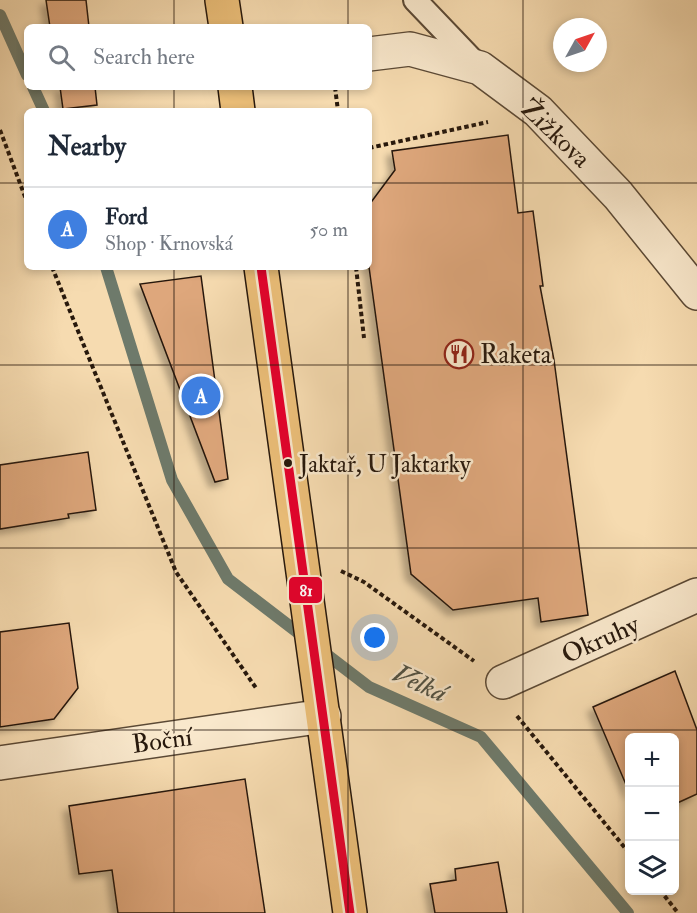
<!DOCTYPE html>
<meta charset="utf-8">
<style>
:root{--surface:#fff;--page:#f2f2f3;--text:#1f2937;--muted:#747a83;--line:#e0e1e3;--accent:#2563eb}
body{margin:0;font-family:"IM FELL Double Pica",serif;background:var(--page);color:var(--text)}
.controls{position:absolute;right:18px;bottom:18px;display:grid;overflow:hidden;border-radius:9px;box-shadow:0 3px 9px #0003}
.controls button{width:54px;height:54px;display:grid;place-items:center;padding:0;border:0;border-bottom:2px solid var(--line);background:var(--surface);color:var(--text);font:30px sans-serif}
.compass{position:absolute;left:553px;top:18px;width:54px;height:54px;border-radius:50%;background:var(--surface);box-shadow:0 3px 9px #0003;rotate:50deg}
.you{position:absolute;left:375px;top:638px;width:21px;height:21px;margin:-15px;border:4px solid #fff;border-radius:50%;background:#1a73e8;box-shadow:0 0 0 9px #1a73e833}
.badge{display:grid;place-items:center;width:39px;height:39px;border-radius:50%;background:var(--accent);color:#fff;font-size:20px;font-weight:700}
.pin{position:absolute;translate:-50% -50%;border:3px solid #fff;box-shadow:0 2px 6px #0006}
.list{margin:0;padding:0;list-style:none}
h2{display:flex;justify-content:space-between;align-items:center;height:78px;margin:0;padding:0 24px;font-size:26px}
h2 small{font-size:20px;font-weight:400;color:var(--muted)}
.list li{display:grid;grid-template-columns:39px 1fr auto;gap:18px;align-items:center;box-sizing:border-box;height:84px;padding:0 24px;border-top:2px solid var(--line)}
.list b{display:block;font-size:22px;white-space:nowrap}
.list p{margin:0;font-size:20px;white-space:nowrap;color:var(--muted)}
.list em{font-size:20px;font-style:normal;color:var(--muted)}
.icon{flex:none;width:33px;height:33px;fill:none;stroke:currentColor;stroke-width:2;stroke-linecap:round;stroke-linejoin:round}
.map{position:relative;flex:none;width:697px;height:913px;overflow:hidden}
.search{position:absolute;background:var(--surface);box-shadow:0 3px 9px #0003;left:24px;top:24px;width:348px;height:66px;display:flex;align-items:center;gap:15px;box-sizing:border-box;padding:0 21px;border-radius:9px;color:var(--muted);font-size:22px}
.panel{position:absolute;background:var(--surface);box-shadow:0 3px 9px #0003;left:24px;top:108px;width:348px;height:162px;border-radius:9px}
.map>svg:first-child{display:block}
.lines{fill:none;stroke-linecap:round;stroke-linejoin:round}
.stream{stroke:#6e7a6b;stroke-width:12}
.building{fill:#dea77b;stroke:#27180c;stroke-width:1.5;filter:url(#shadow)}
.service-casing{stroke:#5b4935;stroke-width:26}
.minor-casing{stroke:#5b4935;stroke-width:36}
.primary-casing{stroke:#27180c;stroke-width:36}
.path{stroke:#27180c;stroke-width:4;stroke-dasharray:4.5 3;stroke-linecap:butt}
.service{stroke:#f9e8cc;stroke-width:22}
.minor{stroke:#f9e8cc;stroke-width:33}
.primary{stroke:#ebbe78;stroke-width:33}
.bus-1-casing{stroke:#f9e8cc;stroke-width:14}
.bus-1{stroke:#e4002b;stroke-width:9}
.grid{fill:none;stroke:#27180c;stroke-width:1.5;stroke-opacity:0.55}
.bus-dot{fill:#27180c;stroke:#f9e8cc;stroke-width:2}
.labels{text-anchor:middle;stroke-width:5;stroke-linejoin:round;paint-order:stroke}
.bus-label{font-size:24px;fill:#27180c;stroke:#f9e8cc;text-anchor:start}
.street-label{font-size:26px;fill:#27180c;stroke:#f9e8cc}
.poi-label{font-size:26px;fill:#27180c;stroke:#f9e8cc;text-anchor:start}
.water-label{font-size:27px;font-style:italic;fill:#505143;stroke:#f9e8cc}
.line-badge{stroke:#f9e8cc;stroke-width:2}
.badge-label{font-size:16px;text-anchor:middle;font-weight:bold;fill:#fff}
</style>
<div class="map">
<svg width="697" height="913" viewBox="0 0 697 913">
<defs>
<filter id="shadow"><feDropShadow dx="-5.5" dy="5.5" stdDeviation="3" flood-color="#0004"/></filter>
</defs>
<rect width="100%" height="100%" fill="#f6dbb0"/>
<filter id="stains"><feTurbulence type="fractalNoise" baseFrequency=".00333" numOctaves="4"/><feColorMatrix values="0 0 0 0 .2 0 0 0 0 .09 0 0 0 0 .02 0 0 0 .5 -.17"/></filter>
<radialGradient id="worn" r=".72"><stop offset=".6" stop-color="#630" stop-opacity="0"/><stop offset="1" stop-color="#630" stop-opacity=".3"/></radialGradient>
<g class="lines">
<!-- stream -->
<g class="stream">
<polyline points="0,15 27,75"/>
<polyline points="33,87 44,111"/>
<polyline points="106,267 172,480 228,579 369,687 481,737 628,913"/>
</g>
</g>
<!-- building -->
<g class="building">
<polygon points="46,0 86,0 89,27 50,27"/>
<polygon points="60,87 95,87 97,105 63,109"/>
<polygon points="508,135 518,213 533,211 543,286 540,286 554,360 588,615 541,622 538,598 453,610 411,574 369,267 369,205 395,170 392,151"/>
<polygon points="201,276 228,479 215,482 140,284"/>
<polygon points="88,452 96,510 68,514 69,518 0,529 0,465"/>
<polygon points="69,623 78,688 54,719 0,727 0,632"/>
<polygon points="675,671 697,730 697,794 675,804 675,738 630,738 630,794 593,707"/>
<polygon points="245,779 265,913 118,913 112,870 79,874 69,806"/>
<polygon points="498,862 507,913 435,913 430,884 456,880 455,869"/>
</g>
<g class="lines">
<!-- service casing -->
<g class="service-casing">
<polyline id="service" points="415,0 479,67"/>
</g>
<!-- minor casing -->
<g class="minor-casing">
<g id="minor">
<polyline points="369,54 410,49 480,68 538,111 618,195 697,293"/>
<polyline points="503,682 697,595"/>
<polyline points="0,763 324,716"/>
</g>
</g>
<!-- primary casing -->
<g class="primary-casing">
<g id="primary">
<polyline points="222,0 226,27"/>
<polyline points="235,87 238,111"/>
<polyline points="261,267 350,913"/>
</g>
</g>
<!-- path -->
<g class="path">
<polyline points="335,87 338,111"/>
<polyline points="0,130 27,202"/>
<polyline points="369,148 488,122"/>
<polyline points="52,267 176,572 256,688"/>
<polyline points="356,267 364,338"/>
<polyline points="341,571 364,582 474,661"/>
<polyline points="517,716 630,854"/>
<polyline points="660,890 678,913"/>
</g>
<!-- service -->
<use href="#service" class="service"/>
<!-- minor -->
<use href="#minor" class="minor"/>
<!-- primary -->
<use href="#primary" class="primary"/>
<!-- bus-1 casing -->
<g class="bus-1-casing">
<polyline id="bus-1" points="261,267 350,913"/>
</g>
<!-- bus-1 -->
<use href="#bus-1" class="bus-1"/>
</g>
<!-- grid -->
<path class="grid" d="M174,0v27M348,0v27M523,0v913M174,87v24M348,87v24M0,183h27M369,183h328M174,267v646M348,267v646M0,365h697M0,548h697M0,730h697"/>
<!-- icons -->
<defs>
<g id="restaurant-ring" transform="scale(1.5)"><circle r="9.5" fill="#f9e8cc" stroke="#8f2418" stroke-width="1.5"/><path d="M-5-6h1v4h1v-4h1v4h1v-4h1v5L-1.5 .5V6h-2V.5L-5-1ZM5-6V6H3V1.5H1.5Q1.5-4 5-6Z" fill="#8f2418"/></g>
</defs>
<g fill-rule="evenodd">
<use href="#restaurant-ring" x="459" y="354"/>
</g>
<!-- markers -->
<circle class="bus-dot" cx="288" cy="463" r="5"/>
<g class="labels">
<!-- bus labels -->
<g class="bus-label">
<text x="299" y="472">Jaktař, U Jaktarky</text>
</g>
<!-- street labels -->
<g class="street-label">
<text transform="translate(556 133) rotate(44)" y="9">Žižkova</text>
<text transform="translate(600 639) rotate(-24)" y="9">Okruhy</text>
<text transform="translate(162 740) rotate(-8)" y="9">Boční</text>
</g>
<!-- poi labels -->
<g class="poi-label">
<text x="480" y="363">Raketa</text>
</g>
<!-- water labels -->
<g class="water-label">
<text transform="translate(420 683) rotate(24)" y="9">Velká</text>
</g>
</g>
<rect class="line-badge" x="288" y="576" width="35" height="28" rx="6" fill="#e4002b"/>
<g class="badge-label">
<text x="306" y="596">81</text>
</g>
<rect width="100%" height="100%" filter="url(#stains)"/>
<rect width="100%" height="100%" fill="url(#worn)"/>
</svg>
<div class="controls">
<button>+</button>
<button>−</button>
<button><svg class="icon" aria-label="layers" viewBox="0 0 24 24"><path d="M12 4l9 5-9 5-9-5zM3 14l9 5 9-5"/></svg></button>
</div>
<svg class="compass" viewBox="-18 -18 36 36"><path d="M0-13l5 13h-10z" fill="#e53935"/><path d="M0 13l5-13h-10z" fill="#747a83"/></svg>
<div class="you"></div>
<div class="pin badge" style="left:201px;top:396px;background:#3f7fe0">A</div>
<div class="search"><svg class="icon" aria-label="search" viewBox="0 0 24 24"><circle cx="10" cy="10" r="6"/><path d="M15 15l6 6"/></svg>Search here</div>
<section class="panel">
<h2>Nearby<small></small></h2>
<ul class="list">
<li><span class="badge" style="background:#3f7fe0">A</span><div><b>Ford</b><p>Shop · Krnovská</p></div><em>50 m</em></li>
</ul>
</section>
</div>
